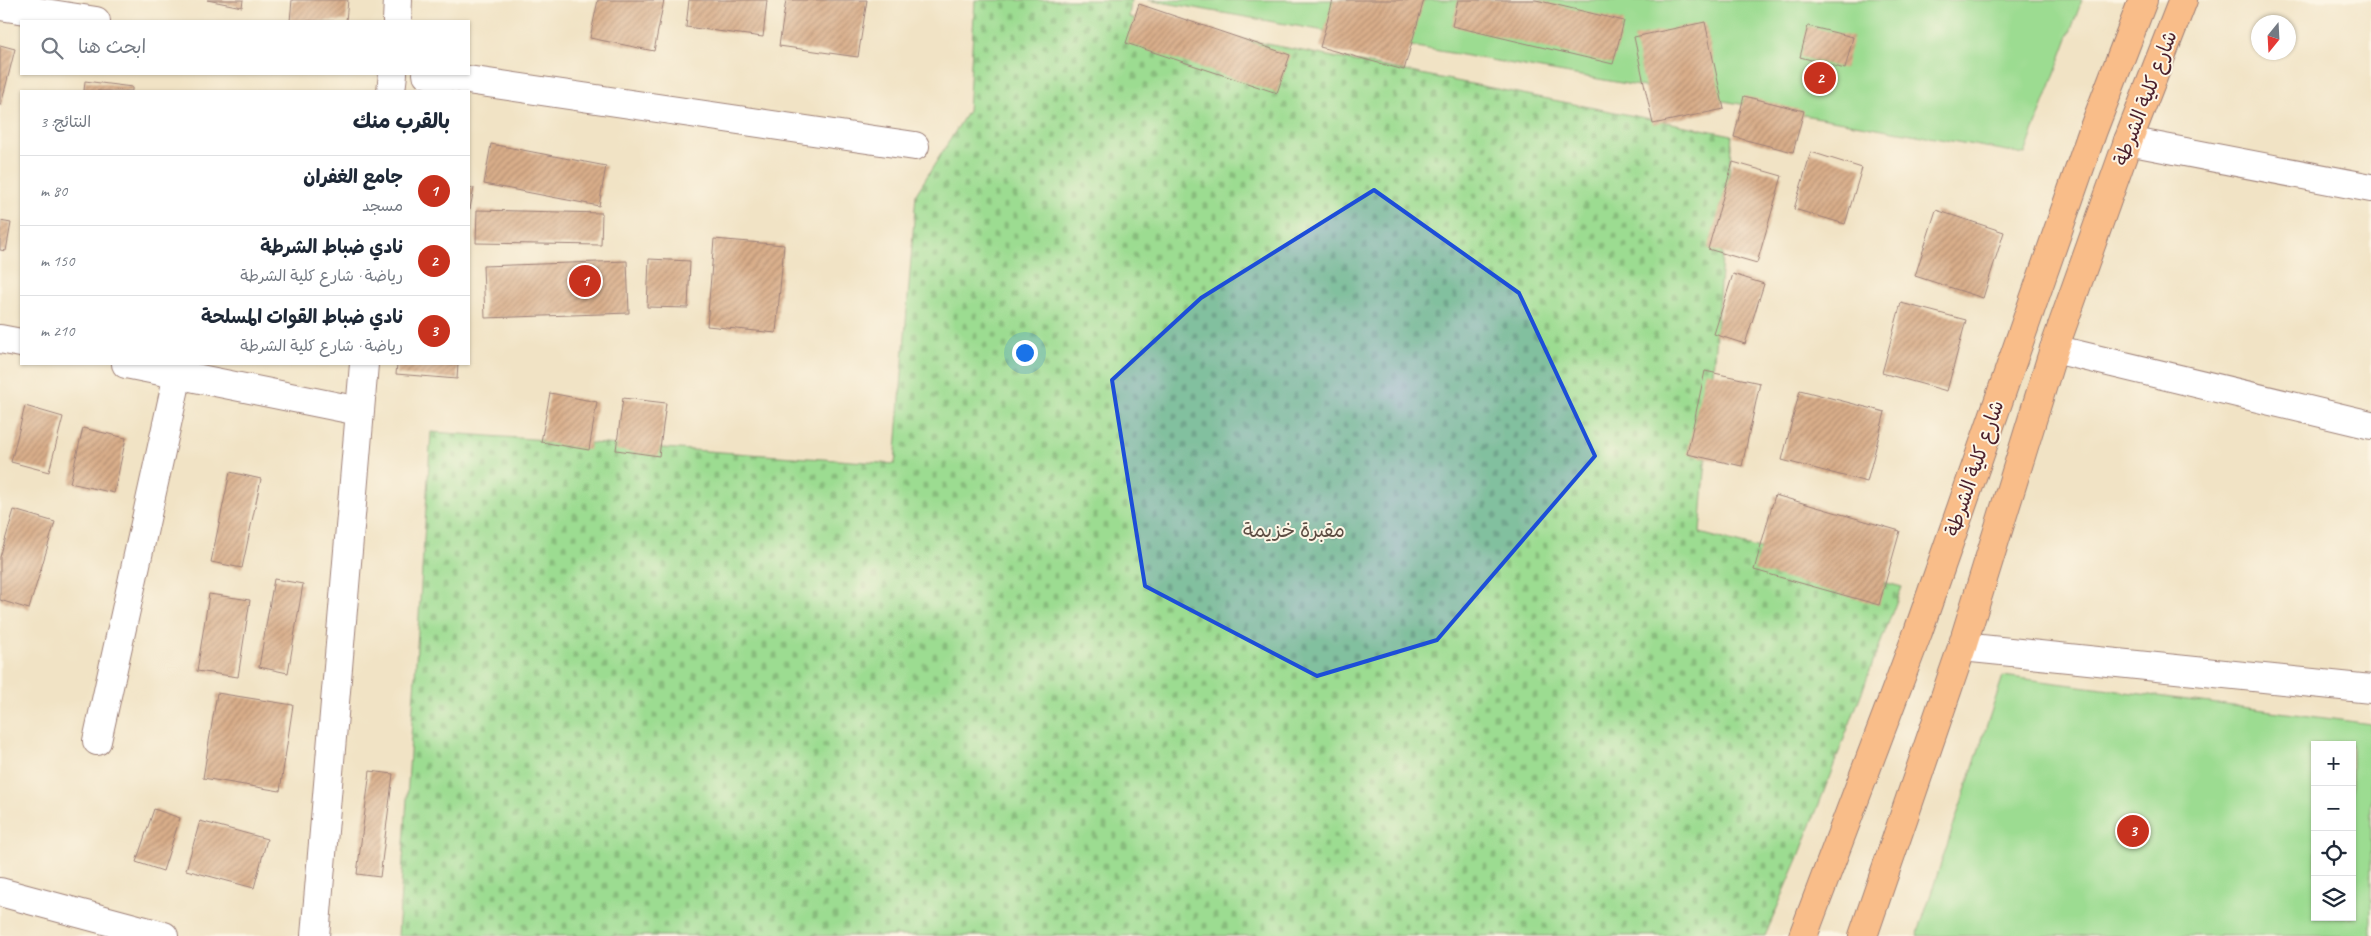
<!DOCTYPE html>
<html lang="ar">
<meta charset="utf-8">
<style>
:root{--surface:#fff;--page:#f2f2f3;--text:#1f2937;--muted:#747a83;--line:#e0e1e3;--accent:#c8321e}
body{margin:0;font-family:Caveat,"Playpen Sans Arabic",sans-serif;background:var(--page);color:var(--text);direction:rtl}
.controls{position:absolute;right:15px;bottom:15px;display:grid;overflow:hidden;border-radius:0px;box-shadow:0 1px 4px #0004}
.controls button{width:45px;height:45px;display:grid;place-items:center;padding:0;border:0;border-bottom:1px solid var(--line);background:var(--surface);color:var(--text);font:25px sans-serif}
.compass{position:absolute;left:2251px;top:15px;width:45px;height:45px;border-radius:50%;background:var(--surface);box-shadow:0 1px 4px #0004;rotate:198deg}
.you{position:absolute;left:1024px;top:352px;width:18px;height:18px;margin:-12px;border:4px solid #fff;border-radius:50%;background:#1a73e8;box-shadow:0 0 0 8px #1a73e833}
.badge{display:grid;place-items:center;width:32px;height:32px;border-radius:50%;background:var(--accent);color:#fff;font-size:16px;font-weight:700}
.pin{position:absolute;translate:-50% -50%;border:2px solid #fff;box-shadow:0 1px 5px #0006}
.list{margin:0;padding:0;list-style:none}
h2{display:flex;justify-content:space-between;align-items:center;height:65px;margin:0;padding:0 20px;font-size:21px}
h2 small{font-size:16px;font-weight:400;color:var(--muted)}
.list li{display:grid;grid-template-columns:32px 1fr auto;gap:15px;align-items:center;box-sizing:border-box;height:70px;padding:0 20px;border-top:1px solid var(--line)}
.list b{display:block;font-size:19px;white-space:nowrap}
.list p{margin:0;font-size:16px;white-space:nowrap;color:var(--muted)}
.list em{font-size:16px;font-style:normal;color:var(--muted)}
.icon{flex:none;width:28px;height:28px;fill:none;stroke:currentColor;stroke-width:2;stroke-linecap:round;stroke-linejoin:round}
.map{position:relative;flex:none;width:2371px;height:936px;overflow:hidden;direction:ltr}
.search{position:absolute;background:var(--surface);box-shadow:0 1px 4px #0004;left:20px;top:20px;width:450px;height:55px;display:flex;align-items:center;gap:12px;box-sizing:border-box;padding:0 18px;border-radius:0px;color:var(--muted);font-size:19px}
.panel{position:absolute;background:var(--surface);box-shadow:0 1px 4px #0004;left:20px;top:90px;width:450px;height:275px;border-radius:0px;direction:rtl}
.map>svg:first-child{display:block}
.cemetery{fill:url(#cemetery-stones);stroke:#737e5e}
.garden{fill:#9cdc91;stroke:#737e5e;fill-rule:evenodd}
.building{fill:url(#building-hatch)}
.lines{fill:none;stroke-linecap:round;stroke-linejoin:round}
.street-casing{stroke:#9e8178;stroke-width:30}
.primary-casing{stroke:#9e8178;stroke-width:30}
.street{stroke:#fff;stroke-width:28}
.primary{stroke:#f9bd89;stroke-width:28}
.marked{fill:#1d4ed8;fill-opacity:0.2;stroke:#1d4ed8;stroke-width:4;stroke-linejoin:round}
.labels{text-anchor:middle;stroke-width:4;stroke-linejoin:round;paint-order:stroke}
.street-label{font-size:20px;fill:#4a1f2b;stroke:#fcf5e5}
.park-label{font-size:20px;fill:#5e4e44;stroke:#fcf5e5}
</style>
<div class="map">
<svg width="2371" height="936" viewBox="0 0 2371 936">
<defs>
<pattern id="cemetery-stones" width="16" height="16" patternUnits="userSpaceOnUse" patternTransform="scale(1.25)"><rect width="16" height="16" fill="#9cdc91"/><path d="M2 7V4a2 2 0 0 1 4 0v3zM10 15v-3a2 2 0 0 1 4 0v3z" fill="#88bc7d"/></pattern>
<pattern id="building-hatch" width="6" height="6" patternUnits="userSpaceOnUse" patternTransform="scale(1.25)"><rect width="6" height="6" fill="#d9ae8a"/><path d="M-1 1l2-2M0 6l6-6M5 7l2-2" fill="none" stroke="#b28d71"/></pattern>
</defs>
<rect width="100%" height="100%" fill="#fcf5e5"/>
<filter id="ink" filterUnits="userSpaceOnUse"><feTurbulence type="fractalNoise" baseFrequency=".02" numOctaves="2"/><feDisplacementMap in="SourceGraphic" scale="10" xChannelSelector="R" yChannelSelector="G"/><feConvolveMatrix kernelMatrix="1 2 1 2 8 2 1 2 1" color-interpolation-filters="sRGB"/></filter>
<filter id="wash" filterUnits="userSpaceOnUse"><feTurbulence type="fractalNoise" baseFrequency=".0096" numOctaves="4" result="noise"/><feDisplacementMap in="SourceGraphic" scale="20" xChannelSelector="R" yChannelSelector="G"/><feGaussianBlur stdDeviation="1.12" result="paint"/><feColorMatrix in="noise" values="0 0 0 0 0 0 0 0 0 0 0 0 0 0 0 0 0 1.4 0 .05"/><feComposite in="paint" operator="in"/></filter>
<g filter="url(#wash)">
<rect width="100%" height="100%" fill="#f1e3c5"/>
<!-- cemetery -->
<polygon class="cemetery" points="975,0 1131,0 1129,17 1732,135 1700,533 1902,587 1798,859 1765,936 398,936 431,432 895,464 916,194 968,111"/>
<!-- garden -->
<g class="garden">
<polygon points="1149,0 2082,0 2025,154"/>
<path d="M2003,676l368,48v212h-454zM2315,745h37v172h-37z"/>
</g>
<g id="blocks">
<!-- building -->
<g class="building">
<polygon points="207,0 243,0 242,7"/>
<polygon points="292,0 348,0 346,21 290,21"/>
<polygon points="598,0 664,0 654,51 590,38"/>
<polygon points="689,0 767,0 763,37 686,27"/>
<polygon points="786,0 867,0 858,57 779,46"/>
<polygon points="1333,0 1424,0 1404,70 1320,47"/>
<polygon points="1458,0 1536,0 1624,21 1613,64 1452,26"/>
<polygon points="1139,4 1290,55 1277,93 1126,43"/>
<polygon points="1705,22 1724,109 1653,124 1634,37"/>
<polygon points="1808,26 1853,37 1845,69 1800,57"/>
<polygon points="0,45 15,49 1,105 0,105"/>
<polygon points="85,81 132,87 132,91 84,91"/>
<polygon points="1744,96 1804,111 1793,152 1734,137"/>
<polygon points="491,144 606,166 599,206 484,184"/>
<polygon points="1811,152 1862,168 1845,224 1794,209"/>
<polygon points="1733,162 1782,176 1757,263 1708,249"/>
<polygon points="469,187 474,188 470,209 469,209"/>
<polygon points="477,210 602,213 601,245 476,243"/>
<polygon points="1936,210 2004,232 1983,298 1915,276"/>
<polygon points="0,221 11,223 6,251 0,250"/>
<polygon points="714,239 784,245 776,333 707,326"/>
<polygon points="649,259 690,261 688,308 647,307"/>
<polygon points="627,261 629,313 485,318 483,266"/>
<polygon points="1733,274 1764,284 1745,344 1714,334"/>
<polygon points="1901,303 1966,320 1947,391 1882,373"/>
<polygon points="397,364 458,364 457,379 396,374"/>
<polygon points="1705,371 1760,383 1742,466 1687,454"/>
<polygon points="1800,390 1885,412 1867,482 1782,460"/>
<polygon points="550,393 597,402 589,450 541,442"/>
<polygon points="623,398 666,403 659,456 616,450"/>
<polygon points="25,406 63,417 49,472 11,462"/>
<polygon points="83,428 126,438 114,493 70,483"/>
<polygon points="230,472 261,479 242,568 211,562"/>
<polygon points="1775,495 1900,531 1879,605 1754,570"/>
<polygon points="14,510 55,522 29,609 0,600 0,557"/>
<polygon points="274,579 303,584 288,673 259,667"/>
<polygon points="209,594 250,600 238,677 197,671"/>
<polygon points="217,693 293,705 280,791 203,778"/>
<polygon points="370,771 393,774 380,877 357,874"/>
<polygon points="154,809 180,818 163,871 136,862"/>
<polygon points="200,821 267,839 254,888 186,870"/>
</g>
</g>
</g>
<g filter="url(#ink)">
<use href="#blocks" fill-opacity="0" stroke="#9e8178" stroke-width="1"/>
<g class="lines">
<!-- street casing -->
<g class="street-casing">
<g id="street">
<polyline points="0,6 96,21"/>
<polyline points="397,21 398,0"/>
<polyline points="427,74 915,146"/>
<polyline points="391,91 393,74"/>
<polyline points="2128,141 2371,188"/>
<polyline points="0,339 21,343"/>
<polyline points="2054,349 2371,425"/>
<polyline points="126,364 359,411"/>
<polyline points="1962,647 2371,689"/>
<polyline points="97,741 178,374"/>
<polyline points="0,892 164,936"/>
<polyline points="315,936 364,364"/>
</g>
</g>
<!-- primary casing -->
<g class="primary-casing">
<g id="primary">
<polyline points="1803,936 1918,632 2093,130 2143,0"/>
<polyline points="1863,936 1962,647 2054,349 2128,141 2183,0"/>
</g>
</g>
<!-- street -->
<use href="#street" class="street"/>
<!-- primary -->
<use href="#primary" class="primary"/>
</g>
</g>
<!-- marked area -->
<path class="marked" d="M1374,190l145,103 76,163 -158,184 -120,36 -172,-90 -33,-206 89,-82z"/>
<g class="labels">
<!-- street labels -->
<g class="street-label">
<text transform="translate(2145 98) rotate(-69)" y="7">شارع كلية الشرطة</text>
<text transform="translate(1974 468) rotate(-71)" y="7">شارع كلية الشرطة</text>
</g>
<!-- park labels -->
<g class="park-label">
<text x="1294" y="537">مقبرة خزيمة</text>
</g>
</g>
</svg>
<div class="controls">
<button>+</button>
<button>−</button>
<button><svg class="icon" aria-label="locate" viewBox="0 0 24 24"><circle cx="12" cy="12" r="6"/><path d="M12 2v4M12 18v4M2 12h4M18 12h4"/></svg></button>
<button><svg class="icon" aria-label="layers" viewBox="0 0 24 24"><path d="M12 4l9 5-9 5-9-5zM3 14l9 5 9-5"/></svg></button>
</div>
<svg class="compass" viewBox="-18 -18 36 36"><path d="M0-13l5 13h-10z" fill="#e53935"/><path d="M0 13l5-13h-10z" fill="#747a83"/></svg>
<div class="you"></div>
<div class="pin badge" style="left:585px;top:281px">1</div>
<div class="pin badge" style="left:1820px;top:78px">2</div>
<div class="pin badge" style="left:2133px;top:831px">3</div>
<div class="search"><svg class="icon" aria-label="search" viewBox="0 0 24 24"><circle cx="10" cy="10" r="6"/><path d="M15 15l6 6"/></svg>ابحث هنا</div>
<section class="panel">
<h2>بالقرب منك<small>النتائج: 3</small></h2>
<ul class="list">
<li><span class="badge">1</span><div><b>جامع الغفران</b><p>مسجد</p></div><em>80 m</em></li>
<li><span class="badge">2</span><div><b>نادي ضباط الشرطة</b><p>رياضة · شارع كلية الشرطة</p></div><em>150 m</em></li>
<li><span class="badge">3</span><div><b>نادي ضباط القوات المسلحة</b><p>رياضة · شارع كلية الشرطة</p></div><em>210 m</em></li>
</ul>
</section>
</div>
